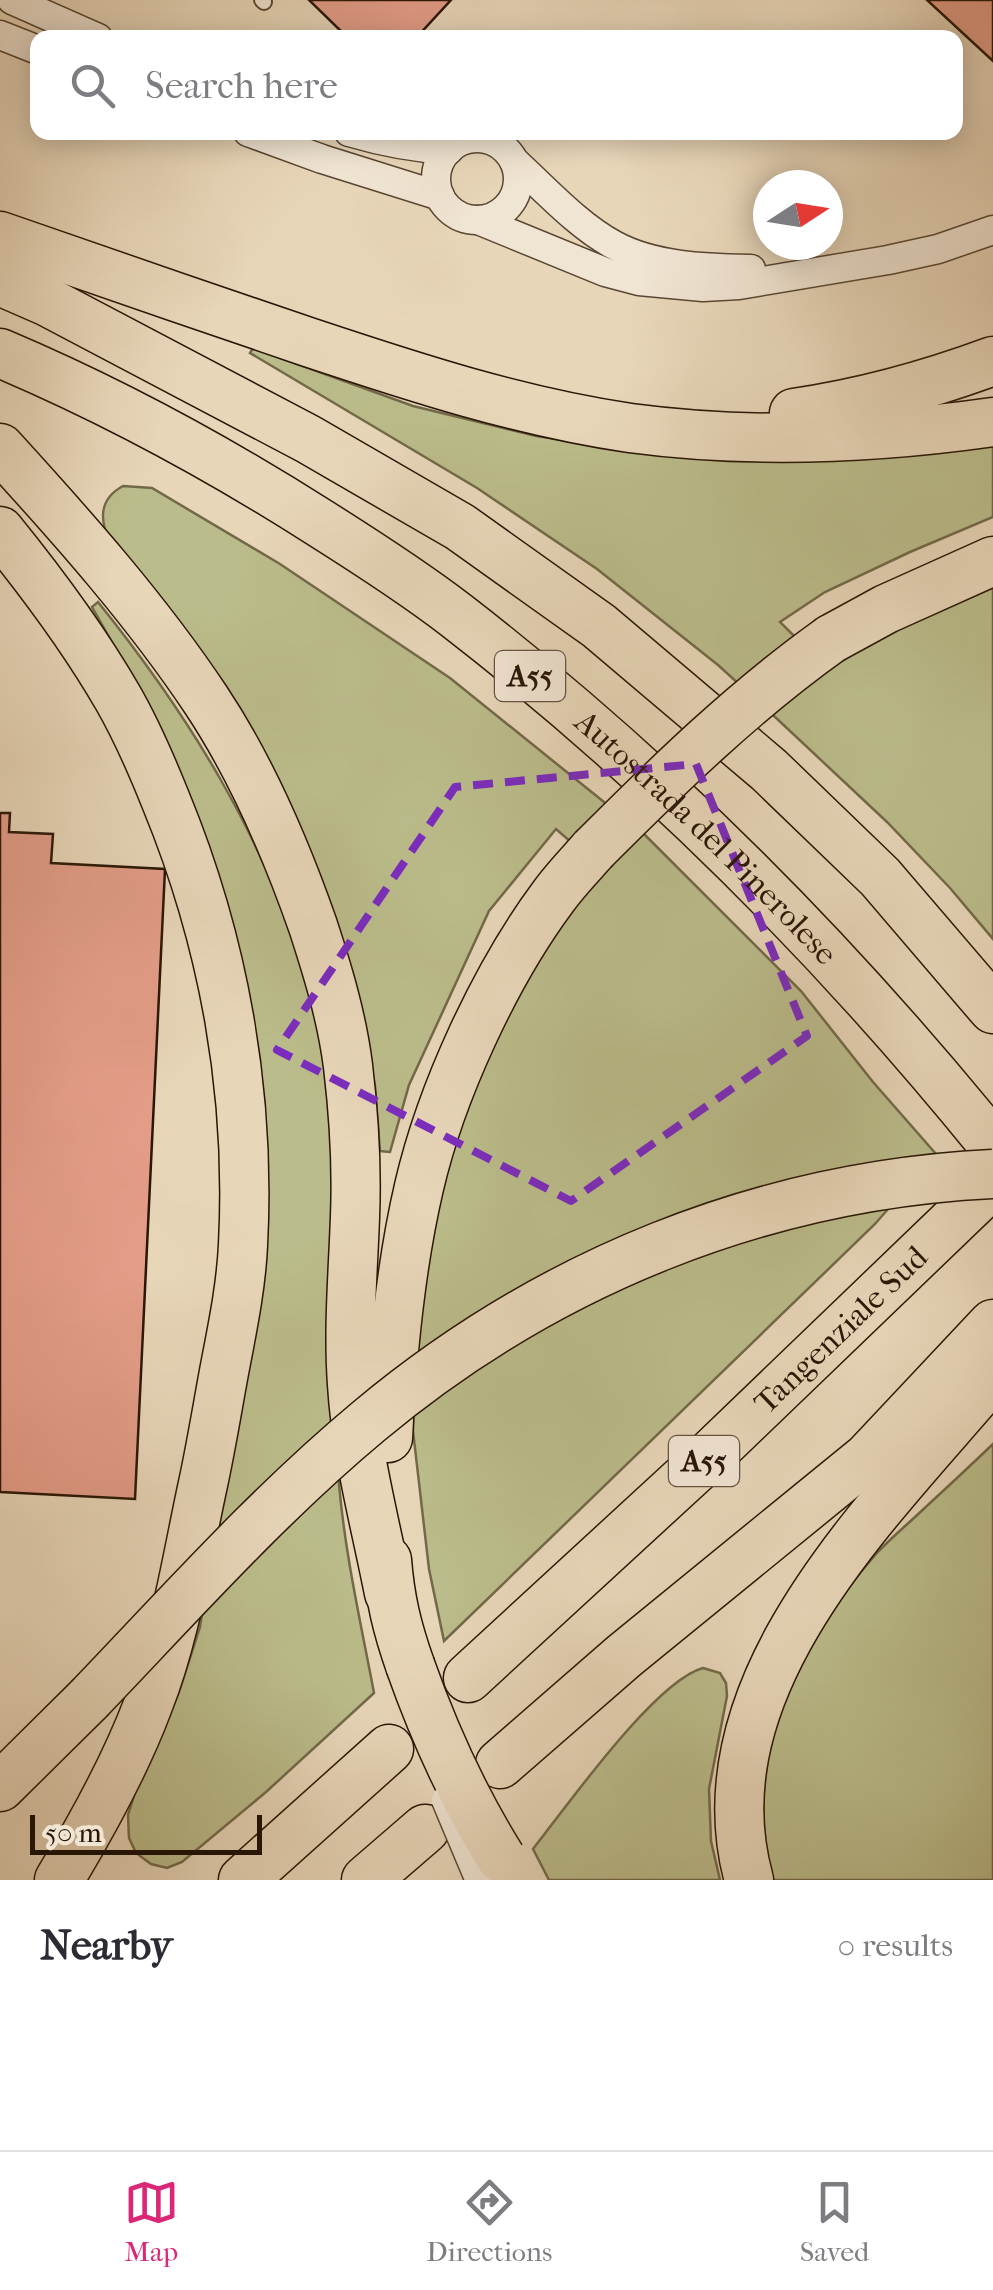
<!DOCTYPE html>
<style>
:root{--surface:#fff;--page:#f7f7f7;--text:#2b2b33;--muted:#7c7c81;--line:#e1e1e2;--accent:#db2777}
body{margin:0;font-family:"IM FELL French Canon",serif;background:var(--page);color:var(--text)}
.compass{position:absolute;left:753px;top:170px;width:90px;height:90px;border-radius:50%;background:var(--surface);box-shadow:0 5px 25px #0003;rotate:78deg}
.scale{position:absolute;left:30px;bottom:25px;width:232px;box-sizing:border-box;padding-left:10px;border:5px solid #291605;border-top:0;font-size:28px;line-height:35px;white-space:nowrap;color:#291605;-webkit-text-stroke:8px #f0e4d2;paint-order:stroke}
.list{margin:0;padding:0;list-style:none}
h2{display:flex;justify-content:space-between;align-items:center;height:130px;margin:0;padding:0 40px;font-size:42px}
h2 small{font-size:32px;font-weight:400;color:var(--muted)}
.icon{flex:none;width:55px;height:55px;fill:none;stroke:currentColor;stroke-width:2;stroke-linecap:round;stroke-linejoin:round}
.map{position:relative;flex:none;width:993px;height:1880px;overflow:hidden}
.search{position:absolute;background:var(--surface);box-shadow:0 5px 25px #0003;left:30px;right:30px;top:30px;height:110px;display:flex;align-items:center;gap:25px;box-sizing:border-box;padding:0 35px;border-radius:20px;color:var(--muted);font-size:38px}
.sheet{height:270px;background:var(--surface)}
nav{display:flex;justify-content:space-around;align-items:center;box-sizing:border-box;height:140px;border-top:2px solid var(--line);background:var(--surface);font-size:28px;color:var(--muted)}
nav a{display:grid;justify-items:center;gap:5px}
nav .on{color:var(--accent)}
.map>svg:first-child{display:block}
.green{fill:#bbbc8b;stroke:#726948;stroke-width:2.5}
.building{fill:#e49d88;stroke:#291605;stroke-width:2.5}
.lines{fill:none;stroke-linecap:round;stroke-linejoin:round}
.lane-casing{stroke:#594632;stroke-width:18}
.street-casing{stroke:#594632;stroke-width:31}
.highway-casing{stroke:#291605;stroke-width:51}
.lane{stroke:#f0e4d2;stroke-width:14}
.street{stroke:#f0e4d2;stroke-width:28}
.highway{stroke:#e8d6b9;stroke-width:48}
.street-bridge-casing{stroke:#594632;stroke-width:31;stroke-linecap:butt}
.highway-bridge-casing{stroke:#291605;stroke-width:51;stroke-linecap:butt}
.street-bridge{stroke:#f0e4d2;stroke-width:28}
.highway-bridge{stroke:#e8d6b9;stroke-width:48}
.marked{fill:none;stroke:#7b2cbf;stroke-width:8;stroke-dasharray:20 12;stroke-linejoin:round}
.labels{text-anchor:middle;stroke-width:8;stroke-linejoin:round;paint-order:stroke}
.shield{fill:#f0e4d2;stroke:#655442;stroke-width:2.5}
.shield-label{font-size:30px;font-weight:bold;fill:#291605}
.street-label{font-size:32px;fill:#291605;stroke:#f0e4d2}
</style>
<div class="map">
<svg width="993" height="1880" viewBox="0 0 993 1880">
<rect width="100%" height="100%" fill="#e8d6b9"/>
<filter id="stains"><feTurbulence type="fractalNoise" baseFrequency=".002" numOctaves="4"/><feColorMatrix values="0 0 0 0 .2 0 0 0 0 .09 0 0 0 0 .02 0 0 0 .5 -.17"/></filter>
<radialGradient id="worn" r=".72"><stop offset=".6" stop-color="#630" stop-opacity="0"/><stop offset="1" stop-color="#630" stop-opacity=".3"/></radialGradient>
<!-- green -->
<g class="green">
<polygon points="253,348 413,406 536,436 657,453 993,441 993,517 910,552 825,592 780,622 825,667 892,630 993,584 993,939 950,888 887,822 774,716 718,665 597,569 477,488 250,353"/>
<path d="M123,486l29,2 128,76 170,114 195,157 156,156 72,91 63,72 -61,70 -431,417 -15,-72 -16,-138 2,-97 18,-113 25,-98 41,-103 54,-90 50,-60 -47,-41 -67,82 -80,174 -19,67 -10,-1 -5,-65 -12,-60 -134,-333 -60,-84 -59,-67c-11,-23 -11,-43 13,-56z"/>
<path d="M98,602c89,111 165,232 206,369 6,21 15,43 19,65 5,35 11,71 13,106 6,113 -8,228 3,342 6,70 22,140 35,209l-108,99 -84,70 -15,6 -16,-4 -15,-11 -7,-15 -1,-23 9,-29 42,-94 21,-65 19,-124 45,-243 4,-95 -6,-80 -16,-96 -96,-280 -58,-102z"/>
<path d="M993,1444v436h-221c-30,-125 23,-233 104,-326 12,-13 26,-25 39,-37 26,-24 52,-48 78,-73z"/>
<path d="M703,1668l17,5 6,10 1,13 -18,93 2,52 9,39h-171l-16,-31c34,-43 122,-168 170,-181z"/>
</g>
<!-- building -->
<g class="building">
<polygon points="309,0 451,0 416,38 348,38"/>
<polygon points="927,0 993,0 993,61"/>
<polygon points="0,813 10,813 9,832 53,834 51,863 165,869 135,1499 0,1492"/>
</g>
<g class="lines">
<!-- lane casing -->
<g class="lane-casing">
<polyline id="lane" points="262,0 264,2"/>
</g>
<!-- street casing -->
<g class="street-casing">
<g id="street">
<polyline points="12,0 98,38"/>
<polyline points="0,35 38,50"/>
<polyline points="248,132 322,159 440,196"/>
<path d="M349,132c34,10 65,16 100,18"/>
<circle cx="477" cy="179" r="41"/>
<path d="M514,161c31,28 63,64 100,84 40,22 93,23 137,24"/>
<polyline points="478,220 605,272 639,281 703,287 739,285 888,260 938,249 993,230"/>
</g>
</g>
<!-- highway casing -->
<g class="highway-casing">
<g id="highway">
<path d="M0,236c103,36 205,71 308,106 105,35 212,70 322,86 120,16 244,11 363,-6"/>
<polyline points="0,281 48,302 308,439 460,527 599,626 769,770 880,877 993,1009"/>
<path id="s1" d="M0,353c111,47 218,105 320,170 46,29 93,59 137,93 199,154 378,334 536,529"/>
<path d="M794,413c69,-10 134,-28 199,-52"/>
<path d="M0,448c73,80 146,162 206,252 46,69 80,149 107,226 15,46 29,92 35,140 6,50 9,101 7,151 -2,56 -7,111 -3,167 4,69 24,142 37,209"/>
<path d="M0,531c43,53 84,108 118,167 19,33 34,68 48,103 58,141 85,292 77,444 -2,43 -11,85 -19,127 -7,38 -13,75 -21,112 -16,73 -27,150 -55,221 -23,61 -55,119 -89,175"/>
<polyline points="831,639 886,609 993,561"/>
<path d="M388,1438c4,-84 12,-169 31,-251 22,-95 76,-212 134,-290 12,-17 27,-32 40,-47"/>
<path d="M387,1560c3,39 10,68 23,105"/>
<path id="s2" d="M468,1678l238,-219 287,-276"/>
<polyline points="500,1764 624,1656 868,1457 993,1324"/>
<polyline points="0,1787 89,1699"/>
<polyline points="243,1880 389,1749"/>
<polyline points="366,1880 425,1829"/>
<path d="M749,1880c-53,-190 121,-360 233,-491l11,-10"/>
</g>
</g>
<!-- lane -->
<use href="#lane" class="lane"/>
<!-- street -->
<use href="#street" class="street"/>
<!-- highway -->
<use href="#highway" class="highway"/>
<!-- street-bridge casing -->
<g class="street-bridge-casing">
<polyline id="street-bridge" points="446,1800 478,1876"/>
</g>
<!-- highway-bridge casing -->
<g class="highway-bridge-casing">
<g id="highway-bridge">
<path d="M593,850c76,-76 151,-149 238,-211"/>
<path d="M410,1665c24,68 53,132 91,193"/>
<path d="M89,1699c91,-95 179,-194 280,-278 177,-148 393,-236 624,-247"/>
</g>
</g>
<!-- street-bridge -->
<use href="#street-bridge" class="street-bridge"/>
<!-- highway-bridge -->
<use href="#highway-bridge" class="highway-bridge"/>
</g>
<!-- marked area -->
<path class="marked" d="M696,764l111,272 -236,165 -294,-151 178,-263z"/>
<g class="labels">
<!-- shield labels -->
<g class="shield">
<rect x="495" y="651" width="70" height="50" rx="8"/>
<rect x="669" y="1436" width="70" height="50" rx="8"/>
</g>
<g class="shield-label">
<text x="530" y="686">A55</text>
<text x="704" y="1471">A55</text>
</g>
<!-- street labels -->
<g class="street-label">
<text dy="11" stroke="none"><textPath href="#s1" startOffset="862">Autostrada del Pinerolese</textPath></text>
<text dy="11" stroke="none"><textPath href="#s2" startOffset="510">Tangenziale Sud</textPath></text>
</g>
</g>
<rect width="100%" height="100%" filter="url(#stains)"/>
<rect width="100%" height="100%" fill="url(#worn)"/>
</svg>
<svg class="compass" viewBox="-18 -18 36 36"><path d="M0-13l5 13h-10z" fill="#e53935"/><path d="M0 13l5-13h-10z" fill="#7c7c81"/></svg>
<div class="scale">50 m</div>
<div class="search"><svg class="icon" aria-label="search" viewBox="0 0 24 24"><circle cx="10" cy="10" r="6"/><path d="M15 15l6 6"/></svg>Search here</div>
</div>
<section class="sheet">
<h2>Nearby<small>0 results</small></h2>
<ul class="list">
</ul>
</section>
<nav>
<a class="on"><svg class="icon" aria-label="map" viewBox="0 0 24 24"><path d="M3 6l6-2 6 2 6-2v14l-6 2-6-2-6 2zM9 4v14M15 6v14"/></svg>Map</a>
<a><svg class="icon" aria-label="directions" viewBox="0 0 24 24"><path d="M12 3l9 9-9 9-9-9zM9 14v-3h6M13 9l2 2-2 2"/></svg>Directions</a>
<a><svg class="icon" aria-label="saved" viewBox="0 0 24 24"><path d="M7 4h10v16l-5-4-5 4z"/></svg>Saved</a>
</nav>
